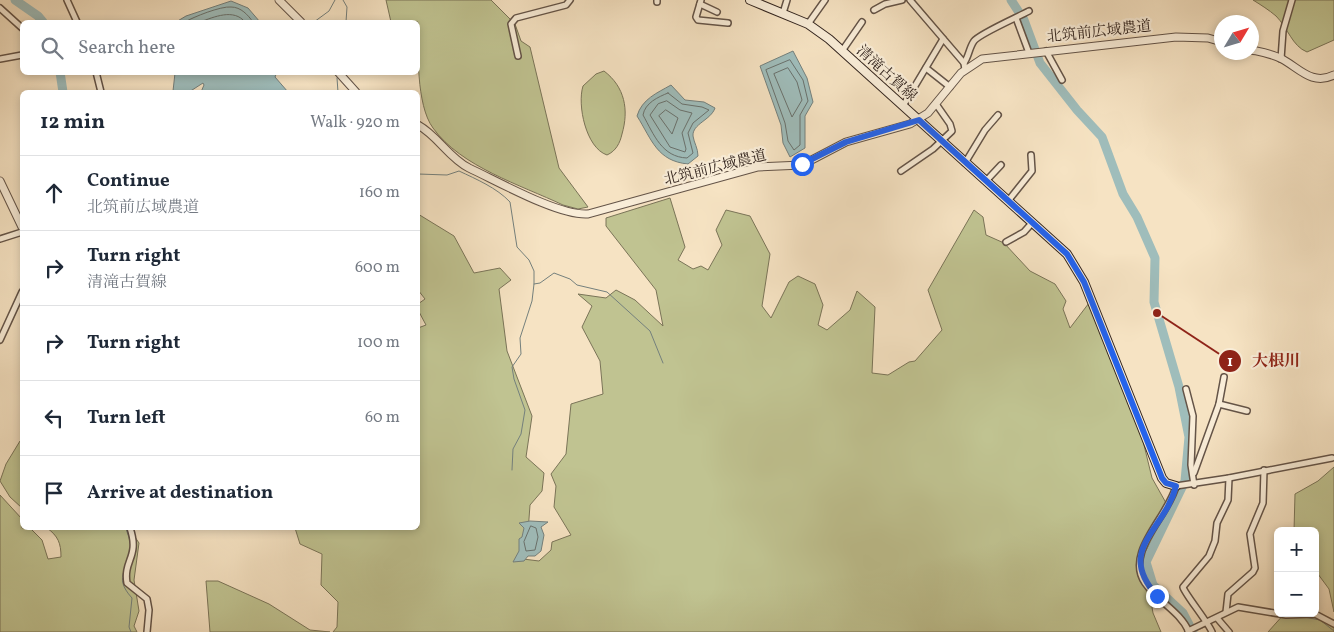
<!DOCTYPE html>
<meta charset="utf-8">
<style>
:root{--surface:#fff;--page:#f6f6f7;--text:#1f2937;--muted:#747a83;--line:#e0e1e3}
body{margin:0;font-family:Vollkorn,"Noto Serif JP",serif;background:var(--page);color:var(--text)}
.controls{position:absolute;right:15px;bottom:15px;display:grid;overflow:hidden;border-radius:8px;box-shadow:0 2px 8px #0003}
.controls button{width:45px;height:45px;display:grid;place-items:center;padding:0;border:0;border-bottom:1px solid var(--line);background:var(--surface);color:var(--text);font:25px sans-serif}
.compass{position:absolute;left:1214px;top:15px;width:45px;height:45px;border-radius:50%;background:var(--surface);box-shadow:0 2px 8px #0003;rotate:52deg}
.stop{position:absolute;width:15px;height:15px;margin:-11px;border:4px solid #2563eb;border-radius:50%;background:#fff}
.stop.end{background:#2563eb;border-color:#fff;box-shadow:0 1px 5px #0008}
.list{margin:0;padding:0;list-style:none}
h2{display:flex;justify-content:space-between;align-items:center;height:65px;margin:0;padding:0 20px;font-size:21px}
h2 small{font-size:16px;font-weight:400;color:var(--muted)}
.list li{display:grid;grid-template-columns:32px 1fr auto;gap:15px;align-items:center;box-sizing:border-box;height:75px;padding:0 20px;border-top:1px solid var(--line)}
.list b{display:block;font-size:19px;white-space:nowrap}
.list p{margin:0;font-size:16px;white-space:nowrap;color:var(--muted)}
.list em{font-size:16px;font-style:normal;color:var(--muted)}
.icon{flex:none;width:28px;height:28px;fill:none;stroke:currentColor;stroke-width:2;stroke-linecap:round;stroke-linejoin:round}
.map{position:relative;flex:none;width:1334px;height:632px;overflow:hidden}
.search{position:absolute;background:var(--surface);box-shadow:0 2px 8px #0003;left:20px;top:20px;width:400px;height:55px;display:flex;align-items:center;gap:12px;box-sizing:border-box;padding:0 18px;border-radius:8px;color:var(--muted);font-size:19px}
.panel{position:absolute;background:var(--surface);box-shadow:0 2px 8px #0003;left:20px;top:90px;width:400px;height:440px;border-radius:8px}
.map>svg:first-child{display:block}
.green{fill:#c0c391;stroke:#7a7458}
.water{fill:#9fbdbb;stroke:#74807d}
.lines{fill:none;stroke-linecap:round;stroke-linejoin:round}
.shore{stroke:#69716d;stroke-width:1}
.stream{stroke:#74807d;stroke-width:1}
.river{stroke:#9fbdbb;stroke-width:9}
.minor-casing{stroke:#645448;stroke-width:8}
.tertiary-casing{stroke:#645448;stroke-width:9}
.secondary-casing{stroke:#33251f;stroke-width:10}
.minor{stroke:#f9edd8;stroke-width:5}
.tertiary{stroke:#f9edd8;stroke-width:7}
.secondary{stroke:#f9edd8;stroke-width:8}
.route{stroke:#2563eb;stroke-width:6}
.labels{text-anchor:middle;stroke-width:4.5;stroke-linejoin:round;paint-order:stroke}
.street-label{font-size:15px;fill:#33251f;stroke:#f9edd8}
.leader{fill:none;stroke:#8f2418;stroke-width:2}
.callout-dot{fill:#8f2418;stroke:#f9edd8;stroke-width:2}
.mark-label{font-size:15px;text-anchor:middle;font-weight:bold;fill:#fff}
.callout-label{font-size:16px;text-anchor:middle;font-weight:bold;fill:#8f2418;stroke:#f9edd8;stroke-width:4.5;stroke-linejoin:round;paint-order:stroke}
</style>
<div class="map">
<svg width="1334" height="632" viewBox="0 0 1334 632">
<rect width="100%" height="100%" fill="#f6e3c3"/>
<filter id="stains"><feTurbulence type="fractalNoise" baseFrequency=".004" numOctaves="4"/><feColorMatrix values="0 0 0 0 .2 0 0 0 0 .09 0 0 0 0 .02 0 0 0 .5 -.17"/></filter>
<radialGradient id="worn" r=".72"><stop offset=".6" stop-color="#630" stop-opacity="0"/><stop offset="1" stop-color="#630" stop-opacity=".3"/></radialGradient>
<!-- green -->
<g class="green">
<path d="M386,0h105l24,24 6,17 9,6 29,121 29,39 -10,2 -15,-4c-42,-20 -102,-38 -130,-77 -17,-23 -15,-78 -15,-106h-27z"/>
<path d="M1253,0h81v40l-27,12c-15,-6 -19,-24 -31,-36 -7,-6 -15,-11 -23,-16z"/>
<path d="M604,71c21,16 25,39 18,63 -2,9 -6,17 -15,21 -21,-7 -30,-50 -24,-69l13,-12z"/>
<polygon points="670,198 685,247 678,260 693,269 701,266 708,270 722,245 716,230 726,210 750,216 770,254 762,306 771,318 789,282 798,276 815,284 823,305 818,325 827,330 850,310 857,291 875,307 872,373 888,375 909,362 915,361 942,330 928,290 974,210 983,217 986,235 1004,243 1030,271 1055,284 1066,301 1063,309 1070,328 1092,299 1143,441 1152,478 1170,510 1143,556 1153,613 1161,632 333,632 337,627 338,602 321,585 322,554 300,544 295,528 418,528 418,328 426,325 418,310 418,304 425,299 418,290 418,214 454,236 474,273 500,268 511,280 499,289 507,351 532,416 526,457 544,473 542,491 530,505 527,546 523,559 539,561 551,550 552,542 571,535 554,507 556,486 551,474 566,454 571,404 603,394 600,361 582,327 592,306 578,294 606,298 616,290 635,300 663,326 656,290 606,226 606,218"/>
<polygon points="20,441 22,441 22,508 10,497 0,481 6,464"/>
<polygon points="1334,467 1334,612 1329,589 1315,570 1315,531 1294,531 1295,494 1318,481"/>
<path d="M0,495l22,24v9h8l12,12 6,19 13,-2c0,-14 -3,-21 -14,-29h82l10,15 -5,37 5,31 -5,15 3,6h-137z"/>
<polygon points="206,581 218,581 269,604 310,630 330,632 210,632"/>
<polygon points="1285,613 1334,620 1334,632 1268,632"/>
</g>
<!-- water -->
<g class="water">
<polygon points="231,1 248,8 260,22 176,22 186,16"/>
<polygon points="793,51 807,78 813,102 805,116 805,148 790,157 783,143 781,125 760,66"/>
<polygon points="277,72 275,77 288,92 201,92 204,85 203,83 189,92 173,91 175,73"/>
<path d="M671,85l14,15 19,2 11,6c-4,12 -23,16 -22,28 1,7 5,12 5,20l-10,8c-31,-3 -36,-24 -51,-48 5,-17 20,-23 34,-31z"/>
<polygon points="530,521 548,522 541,527 544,535 541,551 535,556 528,556 524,561 513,562 519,551 519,539 522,537 524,528 519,523"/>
</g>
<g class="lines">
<!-- shore -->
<g class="shore">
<path d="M185,22c8,-5 36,-16 46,-15 10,0 17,8 22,15"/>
<path d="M200,22c14,-5 34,-14 45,0"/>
<polygon points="790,60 803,80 808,101 800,115 800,145 794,150 788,141 785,123 766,70"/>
<polygon points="788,68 797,82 802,100 792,117 774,74"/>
<path d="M668,93l14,11 20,3 7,3 -16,13 -5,10 5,20 -6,5c-25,-1 -33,-23 -44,-43 2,-12 15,-18 25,-22z"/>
<polygon points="667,101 680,110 692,113 682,133 686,149 685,152 670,147 650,115 658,104"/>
<polygon points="666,110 678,118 672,134 659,116"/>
<polygon points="531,526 536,528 538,537 535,550 526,551 524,542"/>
</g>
<!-- stream -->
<g class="stream">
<polyline points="343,0 347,7 346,22"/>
<polyline points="314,22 329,11 335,0"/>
<polyline points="337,78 338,92"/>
<path d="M418,174l29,1 12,-4c17,8 38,17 51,31l7,45 12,13 5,11v13l-2,17 -12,37 1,16 -9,13 2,12 11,31 -4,24 -8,15 -1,21"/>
<polyline points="534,284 540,283 554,273 570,279 577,285 607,292 650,331 663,363"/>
<path d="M126,528c1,5 5,13 5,19 0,22 -20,28 1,51l-3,29 2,5"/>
<polyline points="1289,617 1297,617"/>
<polyline points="1304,617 1320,620 1334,631"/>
<polyline points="1195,631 1207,626"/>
</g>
<!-- river -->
<g class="river">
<polyline points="15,0 38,16 43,22"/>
<polyline points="1011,0 1024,20 1040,63 1077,110 1102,137 1123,194 1137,217 1155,258 1154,302 1179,387 1189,437 1185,481 1146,562 1153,585 1183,613 1193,632"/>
<polyline points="60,72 63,92"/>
</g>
<!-- minor casing -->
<g class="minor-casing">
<g id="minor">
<polyline points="67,0 77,22"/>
<polyline points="701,0 696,17 698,20 728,23"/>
<polyline points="910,0 964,63 965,70"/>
<polyline points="657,2 657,0"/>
<polyline points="700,4 717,12"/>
<polyline points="0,8 22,28"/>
<polyline points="874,10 885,4 902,0"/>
<polyline points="783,13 787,0"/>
<polyline points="1016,18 1029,53"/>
<polyline points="808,24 825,0"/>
<polyline points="842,51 862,22"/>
<polyline points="1046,51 1062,80"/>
<polyline points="518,56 511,24 516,18 566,5 570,0"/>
<polyline points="0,59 22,55"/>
<polyline points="1281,59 1283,31 1292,0"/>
<path d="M964,63c5,-7 5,-15 10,-22 5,-7 44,-24 55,-30"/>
<polyline points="926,68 950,87"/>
<polyline points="96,72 101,92"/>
<polyline points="903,106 943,39"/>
<polyline points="965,163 985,130 998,115"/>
<polyline points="901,171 933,149 952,131 950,124 936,104"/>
<polyline points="986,181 1001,165"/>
<polyline points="1008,201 1032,171 1031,155"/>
<polyline points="0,239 22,232"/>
<polyline points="1006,242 1024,232 1032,223"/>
<polyline points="0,340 22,292"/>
<polyline points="1186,389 1193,416 1191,465 1194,485"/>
<polyline points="1219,404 1247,411"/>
<polyline points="1194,473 1219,404 1224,377"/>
<path d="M130,528c10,29 -7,32 -3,55l20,16 2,11 -2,22"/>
<polyline points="1226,612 1228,594 1253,572 1255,568 1250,534 1263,503 1264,470"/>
<polyline points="1217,618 1229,632"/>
<polyline points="1188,631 1238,607 1286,615 1315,614 1334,624"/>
<path d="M1189,632c-9,-21 -31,-30 -44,-49 -21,-31 24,-67 31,-97l53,-8 103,-20"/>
<path d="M1212,632c-4,-10 -28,-39 -29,-45l26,-31 6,-15 2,-18 11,-23 1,-22"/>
</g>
</g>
<!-- tertiary casing -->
<g class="tertiary-casing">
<g id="tertiary">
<polyline points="279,0 301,22"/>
<path d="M1252,50c9,2 21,4 30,9 17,9 30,27 52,16"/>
<polyline points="338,72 356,92"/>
<path d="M418,125c20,11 31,33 51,43 30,14 90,48 119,46l170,-47 44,-2 44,-23 64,-18 18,-11 33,-40 21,-14 194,-22 32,1 14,4"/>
<polyline points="0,181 22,227"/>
</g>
</g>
<!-- secondary casing -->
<g class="secondary-casing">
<polyline id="secondary" points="750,0 808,24 829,39 1067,254 1084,282 1162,478 1166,483 1176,486"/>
</g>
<!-- minor -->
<use href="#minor" class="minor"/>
<!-- tertiary -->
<use href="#tertiary" class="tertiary"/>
<!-- secondary -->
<use href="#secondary" class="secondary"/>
</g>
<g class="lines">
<!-- route -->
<path class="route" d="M802,164l44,-22 73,-22 148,134 17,28 78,196 4,5 10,3c-11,45 -61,63 -19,110"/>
</g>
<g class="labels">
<!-- street labels -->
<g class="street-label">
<text transform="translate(1099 31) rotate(-6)" y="5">北筑前広域農道</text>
<text transform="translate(887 73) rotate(42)" y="5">清滝古賀線</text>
<text transform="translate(715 167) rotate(-14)" y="5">北筑前広域農道</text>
</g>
</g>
<!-- callouts -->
<path class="leader" d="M1157 313L1230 361"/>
<g class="callout-dot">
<circle cx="1157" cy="313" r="5"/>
<circle cx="1230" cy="361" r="12"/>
</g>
<g class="mark-label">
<text x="1230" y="366">1</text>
</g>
<g class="callout-label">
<text x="1276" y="366">大根川</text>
</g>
<rect width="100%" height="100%" filter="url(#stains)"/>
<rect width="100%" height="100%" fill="url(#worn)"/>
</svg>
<div class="controls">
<button>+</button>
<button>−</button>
</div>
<svg class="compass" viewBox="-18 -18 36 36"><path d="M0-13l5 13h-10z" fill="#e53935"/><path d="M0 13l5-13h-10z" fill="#747a83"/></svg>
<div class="stop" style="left:802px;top:164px"></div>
<div class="stop end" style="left:1157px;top:596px"></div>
<div class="search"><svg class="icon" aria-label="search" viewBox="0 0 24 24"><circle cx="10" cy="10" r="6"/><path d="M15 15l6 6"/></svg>Search here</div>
<section class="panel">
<h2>12 min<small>Walk · 920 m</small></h2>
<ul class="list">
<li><svg class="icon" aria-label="ahead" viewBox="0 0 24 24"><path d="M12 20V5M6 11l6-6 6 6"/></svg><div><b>Continue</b><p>北筑前広域農道</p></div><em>160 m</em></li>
<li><svg class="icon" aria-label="right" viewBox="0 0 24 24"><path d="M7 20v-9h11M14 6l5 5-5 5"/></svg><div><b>Turn right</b><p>清滝古賀線</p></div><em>600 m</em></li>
<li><svg class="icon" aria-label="right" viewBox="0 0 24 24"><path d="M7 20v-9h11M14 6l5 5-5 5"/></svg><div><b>Turn right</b></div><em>100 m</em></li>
<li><svg class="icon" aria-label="left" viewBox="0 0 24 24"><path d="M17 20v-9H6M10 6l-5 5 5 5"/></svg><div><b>Turn left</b></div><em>60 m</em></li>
<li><svg class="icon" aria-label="arrive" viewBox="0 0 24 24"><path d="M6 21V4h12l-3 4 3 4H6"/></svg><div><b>Arrive at destination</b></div></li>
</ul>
</section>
</div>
